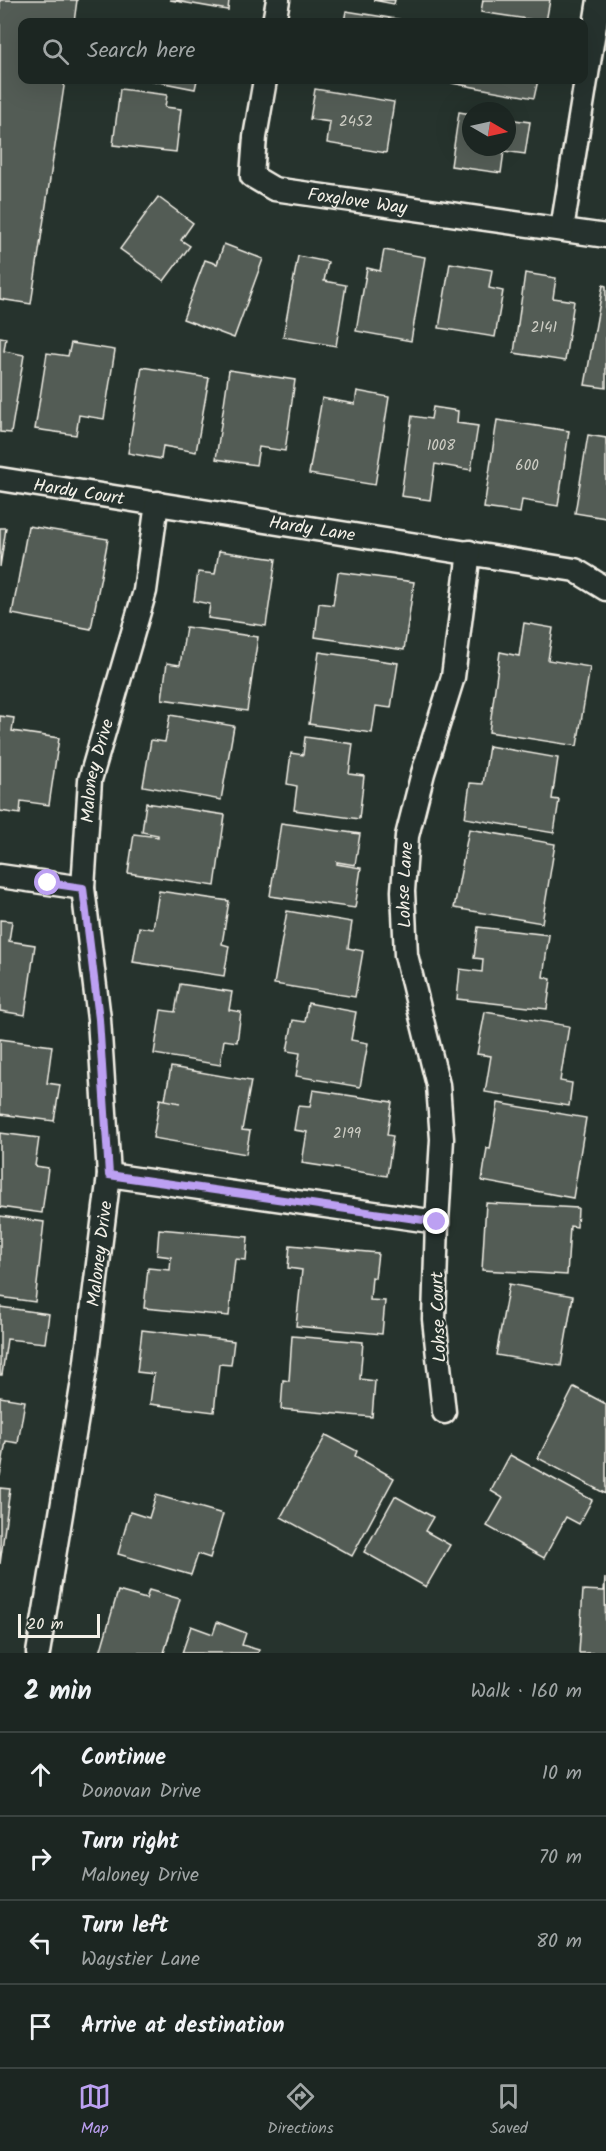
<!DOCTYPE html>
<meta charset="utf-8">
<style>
:root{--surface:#1c2622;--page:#29322f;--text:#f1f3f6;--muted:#a0a5a5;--line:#3a4340;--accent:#bca0f2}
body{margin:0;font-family:Kalam,sans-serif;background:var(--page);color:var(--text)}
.compass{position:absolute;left:462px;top:102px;width:54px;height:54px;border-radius:50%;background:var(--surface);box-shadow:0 6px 24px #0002;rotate:99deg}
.scale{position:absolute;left:18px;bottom:15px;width:82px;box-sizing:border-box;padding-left:6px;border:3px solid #f4f1e8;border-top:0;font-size:16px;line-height:21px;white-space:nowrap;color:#f4f1e8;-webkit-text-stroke:4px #26332d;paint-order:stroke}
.stop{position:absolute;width:18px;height:18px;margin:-14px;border:4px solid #bca0f2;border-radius:50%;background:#fff}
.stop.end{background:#bca0f2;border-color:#fff;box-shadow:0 2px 6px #0008}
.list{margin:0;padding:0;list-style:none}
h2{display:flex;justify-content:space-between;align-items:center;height:78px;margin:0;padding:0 24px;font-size:26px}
h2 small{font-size:20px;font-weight:400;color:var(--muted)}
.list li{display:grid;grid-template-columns:39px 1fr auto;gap:18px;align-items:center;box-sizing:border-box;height:84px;padding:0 24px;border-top:2px solid var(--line)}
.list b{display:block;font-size:22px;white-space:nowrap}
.list p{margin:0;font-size:20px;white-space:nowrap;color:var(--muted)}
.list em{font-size:20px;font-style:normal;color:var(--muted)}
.icon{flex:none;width:33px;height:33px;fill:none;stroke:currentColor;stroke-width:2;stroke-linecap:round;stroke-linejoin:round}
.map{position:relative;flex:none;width:606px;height:1653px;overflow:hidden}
.search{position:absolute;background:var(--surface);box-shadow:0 6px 24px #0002;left:18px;right:18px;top:18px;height:66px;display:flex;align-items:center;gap:15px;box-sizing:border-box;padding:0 21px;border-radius:12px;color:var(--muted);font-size:22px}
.sheet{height:414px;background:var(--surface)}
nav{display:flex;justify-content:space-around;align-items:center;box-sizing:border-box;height:84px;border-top:2px solid var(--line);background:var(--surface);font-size:16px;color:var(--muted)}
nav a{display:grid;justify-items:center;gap:3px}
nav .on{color:var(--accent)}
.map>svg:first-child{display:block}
.building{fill:#525c55;stroke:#f4f1e8;stroke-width:1.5}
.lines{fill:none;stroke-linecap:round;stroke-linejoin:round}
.street-casing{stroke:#f4f1e8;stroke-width:27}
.street{stroke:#26332d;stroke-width:22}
.route{stroke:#bca0f2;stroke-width:8}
.labels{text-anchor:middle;stroke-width:4.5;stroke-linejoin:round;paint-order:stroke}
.number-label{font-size:15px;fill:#ccccc3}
.street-label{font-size:18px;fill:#f4f1e8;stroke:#26332d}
</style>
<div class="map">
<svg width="606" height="1653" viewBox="0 0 606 1653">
<rect width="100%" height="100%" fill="#26332d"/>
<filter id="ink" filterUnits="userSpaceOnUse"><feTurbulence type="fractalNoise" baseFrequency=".0167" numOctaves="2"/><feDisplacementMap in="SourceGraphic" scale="12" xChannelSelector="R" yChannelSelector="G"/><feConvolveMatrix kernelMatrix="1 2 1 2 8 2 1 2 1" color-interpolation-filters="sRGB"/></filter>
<g filter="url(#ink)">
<!-- building -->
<g class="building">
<polygon points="0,0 77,0 74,22 22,22 22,80 65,80 31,304 0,299"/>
<polygon points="170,0 229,0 228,10"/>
<polygon points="373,0 395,0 394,4"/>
<polygon points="483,0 550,0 546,22 481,12"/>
<polygon points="346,11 409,21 408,22 344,22"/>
<polygon points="149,80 197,80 195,89"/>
<polygon points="452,80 538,80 534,98 452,83"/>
<polygon points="120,89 167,95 165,107 181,109 176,152 113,145"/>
<polygon points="315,89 394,102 386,153 327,143 330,122 310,119"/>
<polygon points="459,112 471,114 471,147 507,147 507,119 530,122 525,154 504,151 501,173 451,166"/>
<polygon points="158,197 193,223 181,240 190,246 164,281 120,249"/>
<polygon points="224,244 263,259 234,338 183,319 205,260 217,264"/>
<polygon points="384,250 425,257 411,341 356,331 367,268 380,271"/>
<polygon points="298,256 328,262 324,281 346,285 336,346 283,337"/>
<polygon points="450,263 492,270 489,288 503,291 495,337 439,328"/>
<polygon points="525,273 556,278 553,298 574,301 565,361 514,353"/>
<polygon points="603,285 606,286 606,388 585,385"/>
<polygon points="0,337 6,338 4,351 24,355 11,433 0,432"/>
<polygon points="71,343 115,350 104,419 79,415 76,435 35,429 47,353 68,356"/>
<polygon points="142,367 209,378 196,452 163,446 161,459 128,453"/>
<polygon points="229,370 295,380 285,451 259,447 256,465 216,459"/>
<polygon points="357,391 389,397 375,485 309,474 322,398 355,404"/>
<polygon points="433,407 458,411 457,423 478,426 471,470 435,464 430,500 401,496 412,416 431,419"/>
<polygon points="497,420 569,431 558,506 522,500 520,513 484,508"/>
<polygon points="588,435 606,438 606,518 575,513"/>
<polygon points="28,526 108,539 91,629 12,614"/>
<polygon points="0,528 6,528 0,567"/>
<polygon points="219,551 276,559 266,626 208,618 210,604 194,601 198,572 215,574"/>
<polygon points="338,572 414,582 404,650 315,637 319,603 333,605"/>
<polygon points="524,623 553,628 548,660 590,667 577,746 489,732 500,652 519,656"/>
<polygon points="186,627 258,637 247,711 162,699 167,663 180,665"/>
<polygon points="319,652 398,663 391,708 376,706 372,733 309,724"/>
<polygon points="170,715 234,726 221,800 143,786 151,740 165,742"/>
<polygon points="0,716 14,718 12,731 59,738 49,805 21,801 20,814 0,811"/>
<polygon points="305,737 353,744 349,774 364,776 359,819 294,810 297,786 287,784 291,753 303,755"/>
<polygon points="489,746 558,758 552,799 559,800 554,833 465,818 470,783 483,784"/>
<polygon points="146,803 225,815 215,886 128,873 134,834 158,837 158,835 142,832"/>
<polygon points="281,823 360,834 355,865 337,862 337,864 361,868 355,908 270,896"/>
<polygon points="469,829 555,844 542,923 454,908"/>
<polygon points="159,891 229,901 222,944 229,946 224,976 133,962 139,927 153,929"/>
<polygon points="287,911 352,922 348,948 363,951 355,997 274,984"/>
<polygon points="0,920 12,921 9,941 35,945 25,1015 0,1011"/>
<polygon points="478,927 549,935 543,977 551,979 547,1009 457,999 460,969 482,972 483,959 474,958"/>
<polygon points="180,984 232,992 229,1010 241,1012 237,1042 224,1040 220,1065 154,1054 161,1010 175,1012"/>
<polygon points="308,1003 356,1012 351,1040 368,1043 360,1087 296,1076 300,1053 287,1051 293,1020 305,1022"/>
<polygon points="485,1012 569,1026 560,1081 572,1083 569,1106 485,1092 491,1056 477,1054"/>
<polygon points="0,1039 52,1046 47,1083 60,1085 54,1121 0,1114"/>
<polygon points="171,1067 251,1081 242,1130 250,1131 246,1154 153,1138 160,1099 180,1103 165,1100"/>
<polygon points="313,1090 392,1102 387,1135 393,1136 387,1176 302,1163 307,1132 294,1130 298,1106 310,1107"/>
<polygon points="498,1103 586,1118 573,1198 482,1181 487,1148 490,1149"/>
<polygon points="0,1133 39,1138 35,1166 48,1168 42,1213 0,1207"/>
<polygon points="486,1203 578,1208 577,1227 570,1226 567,1275 482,1270"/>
<polygon points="0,1216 44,1222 35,1302 0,1297"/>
<polygon points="159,1229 248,1237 246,1260 235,1259 229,1316 144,1308 148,1268 170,1270 171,1257 157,1255"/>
<polygon points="290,1245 378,1253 375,1278 372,1277 370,1300 385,1301 382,1334 296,1326 302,1270 288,1268"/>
<polygon points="509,1284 573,1296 561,1366 496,1355"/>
<polygon points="0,1307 49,1314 45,1343 7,1339 2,1375 0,1375"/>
<polygon points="142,1330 234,1341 231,1365 219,1364 214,1412 150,1404 154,1374 137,1372"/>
<polygon points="292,1336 363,1342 360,1379 375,1381 372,1417 281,1409 283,1380 289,1381"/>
<polygon points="574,1387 606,1404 606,1494 538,1458"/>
<polygon points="0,1397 25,1401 18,1443 6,1441 0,1476"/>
<polygon points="326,1435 357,1451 355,1456 394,1478 352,1556 281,1517"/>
<polygon points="510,1455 592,1500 579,1524 566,1517 544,1558 487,1526 503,1498 491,1491"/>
<polygon points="0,1488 10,1489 0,1564"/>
<polygon points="156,1495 223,1514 210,1558 198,1554 191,1575 118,1554 130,1512 149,1518"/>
<polygon points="395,1496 433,1517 425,1531 450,1545 426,1587 364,1552"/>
<polygon points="605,1578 606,1653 579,1653 583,1590 604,1591"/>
<polygon points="149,1590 180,1599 164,1653 100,1653 118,1591 146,1599"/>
<polygon points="217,1622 246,1633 242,1645 259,1650 258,1653 182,1653 191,1626 213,1634"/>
</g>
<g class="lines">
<!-- street casing -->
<g class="street-casing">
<g id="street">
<polyline points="274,22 278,0"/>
<path id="s1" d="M265,80l-10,57 -3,39 22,13 332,47"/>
<polyline points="562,229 599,0"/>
<path id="s2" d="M0,479l575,91 31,19"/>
<polyline points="0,876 83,888"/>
<polyline points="109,1175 437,1222"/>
<path id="s3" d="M444,1412l-10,-93 3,-97 5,-83 -4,-54 -32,-130 -3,-64 4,-55 16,-63 30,-96 16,-125"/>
<path id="s4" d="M38,1653l47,-284 24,-194 -10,-156 -16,-131 7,-108 55,-189 12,-88"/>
</g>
</g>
<!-- street -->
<use href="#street" class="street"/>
</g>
</g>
<g class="lines" filter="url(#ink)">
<!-- route -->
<polyline class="route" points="48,883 83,888 99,1019 109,1175 437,1222"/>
</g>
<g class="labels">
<!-- number labels -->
<g class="number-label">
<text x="356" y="126">2452</text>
<text x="544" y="332">2141</text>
<text x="441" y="450">1008</text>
<text x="527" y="470">600</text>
<text x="347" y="1138">2199</text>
</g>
<!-- street labels -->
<g class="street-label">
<text dy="6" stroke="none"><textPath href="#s1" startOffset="207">Foxglove Way</textPath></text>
<text dy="6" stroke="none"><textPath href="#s2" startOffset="80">Hardy Court</textPath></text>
<text dy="6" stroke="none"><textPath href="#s2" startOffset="316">Hardy Lane</textPath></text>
<text dy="6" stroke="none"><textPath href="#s4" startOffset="890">Maloney Drive</textPath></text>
<text dy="6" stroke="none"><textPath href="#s3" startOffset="532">Lohse Lane</textPath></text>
<text dy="6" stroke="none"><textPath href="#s4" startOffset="404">Maloney Drive</textPath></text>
<text transform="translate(438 1317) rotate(-92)" y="6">Lohse Court</text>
</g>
</g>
</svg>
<svg class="compass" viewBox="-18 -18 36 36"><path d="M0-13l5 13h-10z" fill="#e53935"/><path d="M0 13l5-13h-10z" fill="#a0a5a5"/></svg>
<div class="scale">20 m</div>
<div class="stop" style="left:48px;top:883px"></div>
<div class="stop end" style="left:437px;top:1222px"></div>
<div class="search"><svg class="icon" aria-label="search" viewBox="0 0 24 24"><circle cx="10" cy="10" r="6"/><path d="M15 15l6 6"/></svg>Search here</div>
</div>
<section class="sheet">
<h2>2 min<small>Walk · 160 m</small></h2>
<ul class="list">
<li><svg class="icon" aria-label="ahead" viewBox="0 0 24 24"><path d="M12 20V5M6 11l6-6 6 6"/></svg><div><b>Continue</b><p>Donovan Drive</p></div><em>10 m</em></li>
<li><svg class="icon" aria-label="right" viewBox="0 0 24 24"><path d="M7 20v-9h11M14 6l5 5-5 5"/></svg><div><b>Turn right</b><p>Maloney Drive</p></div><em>70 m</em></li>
<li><svg class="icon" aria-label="left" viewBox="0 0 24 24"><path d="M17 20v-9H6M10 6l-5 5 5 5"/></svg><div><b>Turn left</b><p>Waystier Lane</p></div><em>80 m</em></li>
<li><svg class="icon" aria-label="arrive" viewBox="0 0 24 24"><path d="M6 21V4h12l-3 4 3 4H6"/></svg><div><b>Arrive at destination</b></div></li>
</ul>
</section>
<nav>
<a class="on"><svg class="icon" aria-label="map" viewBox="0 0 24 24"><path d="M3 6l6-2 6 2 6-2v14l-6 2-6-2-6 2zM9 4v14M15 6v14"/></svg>Map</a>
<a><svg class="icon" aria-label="directions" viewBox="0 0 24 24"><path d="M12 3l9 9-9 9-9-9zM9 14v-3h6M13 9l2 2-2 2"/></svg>Directions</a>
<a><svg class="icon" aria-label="saved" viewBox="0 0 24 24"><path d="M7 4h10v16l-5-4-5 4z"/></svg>Saved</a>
</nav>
